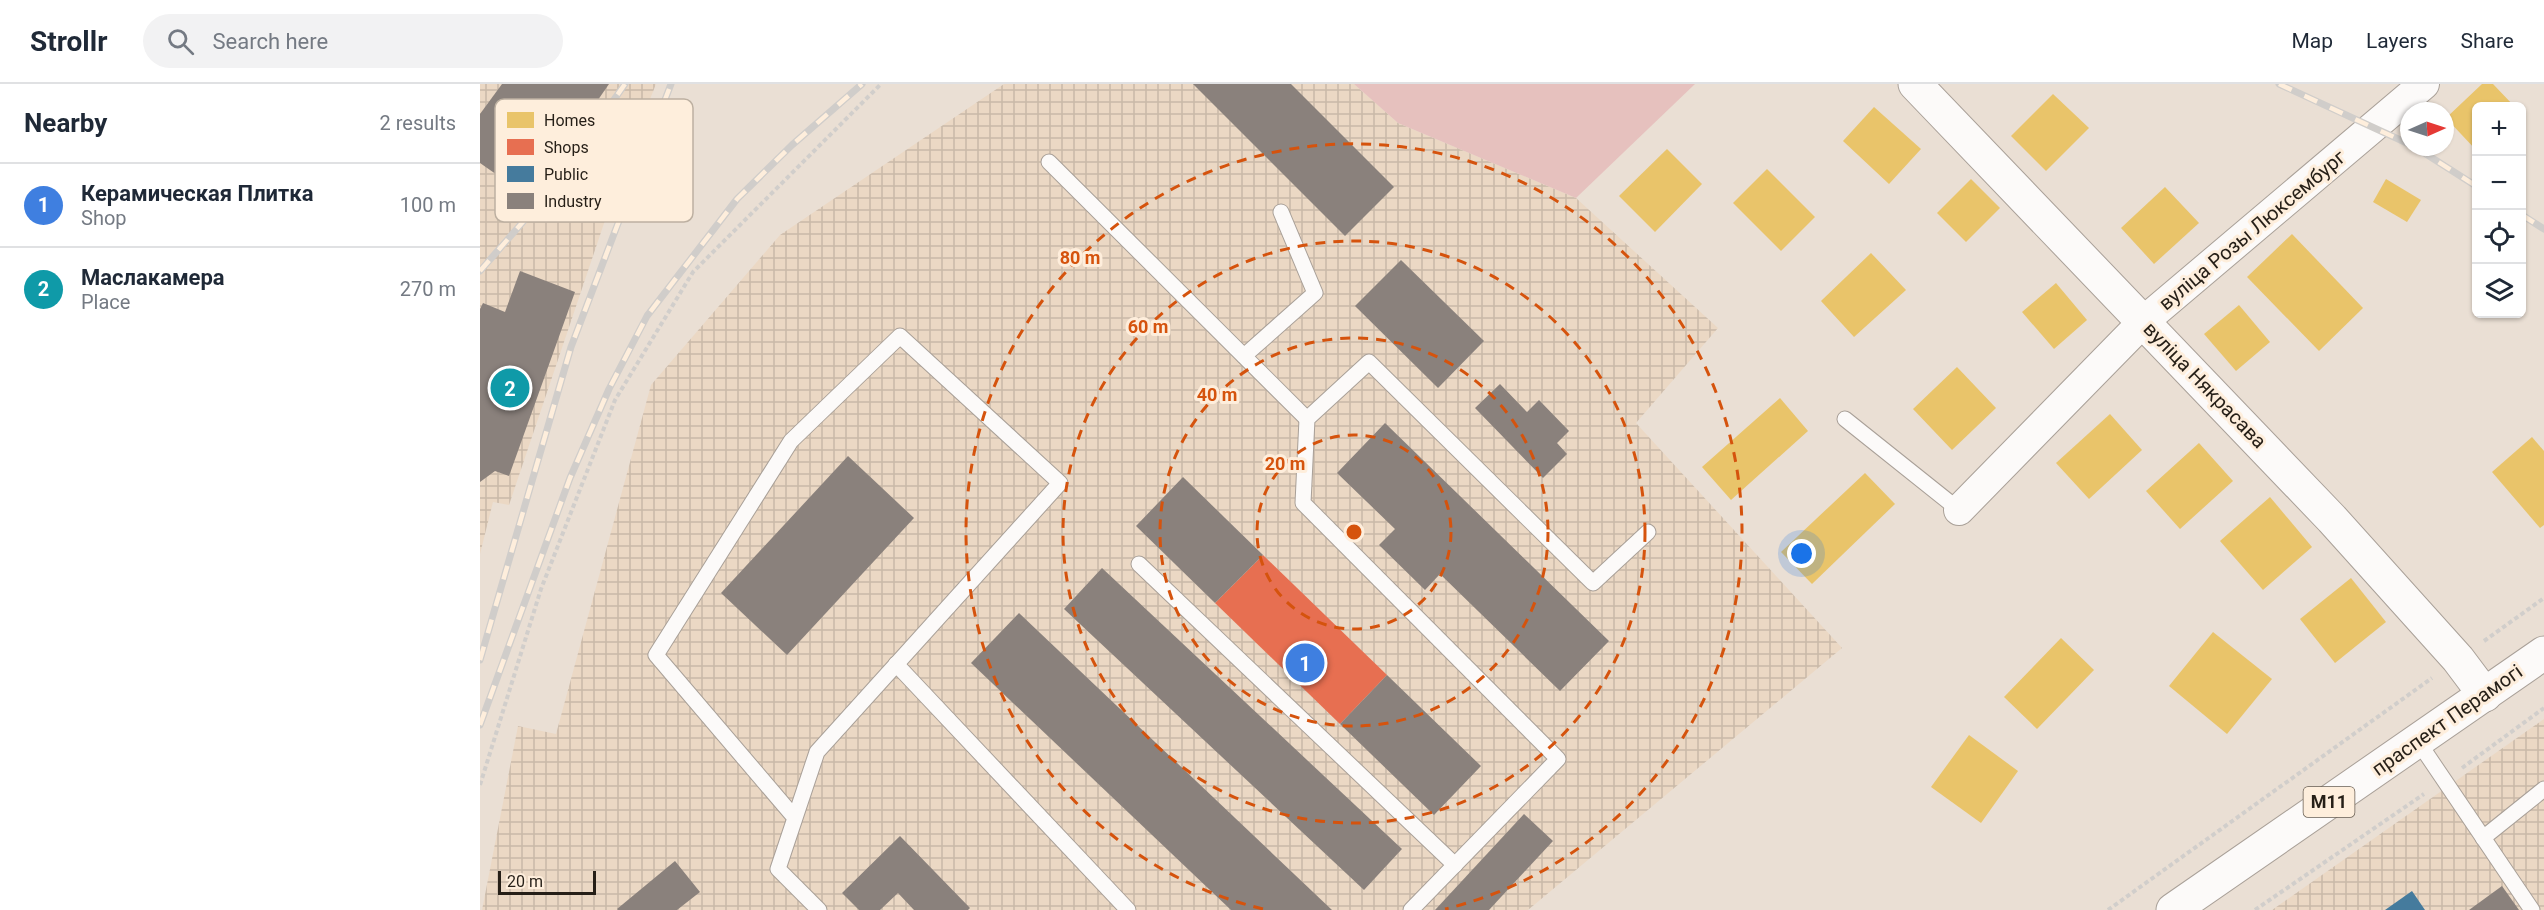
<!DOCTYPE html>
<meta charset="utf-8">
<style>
:root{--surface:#fff;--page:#f2f2f3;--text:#1f2937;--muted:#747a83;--line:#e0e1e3;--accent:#ea580c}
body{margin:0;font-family:Roboto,sans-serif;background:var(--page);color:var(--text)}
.controls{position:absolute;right:18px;top:18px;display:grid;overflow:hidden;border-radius:9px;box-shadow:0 2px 4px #0004}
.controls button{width:54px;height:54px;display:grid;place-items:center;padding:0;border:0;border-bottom:2px solid var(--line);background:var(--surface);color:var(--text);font:30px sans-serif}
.compass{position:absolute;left:1920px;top:18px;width:54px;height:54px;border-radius:50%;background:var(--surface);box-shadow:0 2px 4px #0004;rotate:87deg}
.scale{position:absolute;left:18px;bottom:15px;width:98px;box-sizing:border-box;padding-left:6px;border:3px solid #261f17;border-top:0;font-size:16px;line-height:21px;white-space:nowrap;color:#261f17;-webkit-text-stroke:4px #feeedc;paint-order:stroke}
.you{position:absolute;left:1322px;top:470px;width:21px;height:21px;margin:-15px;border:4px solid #fff;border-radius:50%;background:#1a73e8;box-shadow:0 0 0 9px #1a73e833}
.badge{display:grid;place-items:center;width:39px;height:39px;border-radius:50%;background:var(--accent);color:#fff;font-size:20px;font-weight:700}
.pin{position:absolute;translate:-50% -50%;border:3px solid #fff;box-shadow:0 2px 6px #0006}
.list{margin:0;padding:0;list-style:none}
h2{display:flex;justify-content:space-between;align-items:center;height:78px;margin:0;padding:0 24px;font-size:26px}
h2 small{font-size:20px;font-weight:400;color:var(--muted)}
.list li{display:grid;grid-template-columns:39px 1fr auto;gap:18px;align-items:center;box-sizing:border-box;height:84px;padding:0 24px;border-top:2px solid var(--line)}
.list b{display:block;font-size:22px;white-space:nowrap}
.list p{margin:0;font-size:20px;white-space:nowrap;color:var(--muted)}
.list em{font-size:20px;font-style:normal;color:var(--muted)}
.icon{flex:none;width:33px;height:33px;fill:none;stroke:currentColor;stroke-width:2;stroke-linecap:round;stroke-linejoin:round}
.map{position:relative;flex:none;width:2064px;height:826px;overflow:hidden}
header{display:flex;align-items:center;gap:36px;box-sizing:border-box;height:84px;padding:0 30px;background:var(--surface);border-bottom:2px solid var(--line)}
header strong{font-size:28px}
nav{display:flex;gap:33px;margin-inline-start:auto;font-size:21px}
.search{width:420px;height:54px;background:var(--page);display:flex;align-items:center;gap:15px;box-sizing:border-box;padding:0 21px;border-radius:33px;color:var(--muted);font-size:22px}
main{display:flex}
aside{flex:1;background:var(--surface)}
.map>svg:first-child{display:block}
.industrial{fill:url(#industrial-grid)}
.green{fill:#e6c1be}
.homes{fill:#e9c46a}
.shops{fill:#e76f51}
.public{fill:#457b9d}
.industry{fill:#8a817c}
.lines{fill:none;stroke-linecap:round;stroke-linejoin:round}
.service-casing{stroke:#a9a098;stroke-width:17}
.minor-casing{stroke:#a9a098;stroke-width:32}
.secondary-casing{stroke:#a9a098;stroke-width:35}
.primary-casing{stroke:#a9a098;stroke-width:35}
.path{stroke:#d1cecb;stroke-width:4;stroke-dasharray:4.5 3;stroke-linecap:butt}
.service{stroke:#fcfaf9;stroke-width:15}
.minor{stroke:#fcfaf9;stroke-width:30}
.secondary{stroke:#fcfaf9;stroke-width:33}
.primary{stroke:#fcfaf9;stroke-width:33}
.rail-casing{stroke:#d0cdca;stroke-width:7}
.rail{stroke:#feeedc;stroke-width:4.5;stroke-dasharray:14;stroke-linecap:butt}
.ring{fill:none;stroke:#d5530d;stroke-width:3;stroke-dasharray:10 8}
.labels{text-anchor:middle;stroke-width:6;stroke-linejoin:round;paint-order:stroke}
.shield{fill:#feeedc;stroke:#675d52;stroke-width:1.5}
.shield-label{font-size:18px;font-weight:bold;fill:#261f17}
.street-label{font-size:20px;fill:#261f17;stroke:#feeedc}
.key{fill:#feeedc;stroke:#bdb0a1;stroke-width:1.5}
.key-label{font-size:16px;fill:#261f17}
.centre{fill:#d5530d;stroke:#feeedc;stroke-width:3}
.ring-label{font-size:18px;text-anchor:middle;font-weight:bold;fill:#d5530d;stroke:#feeedc;stroke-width:6;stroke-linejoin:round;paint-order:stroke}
</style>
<header>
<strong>Strollr</strong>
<div class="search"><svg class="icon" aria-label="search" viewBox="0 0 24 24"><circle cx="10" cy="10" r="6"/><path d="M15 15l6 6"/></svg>Search here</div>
<nav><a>Map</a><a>Layers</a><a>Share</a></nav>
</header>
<main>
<aside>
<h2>Nearby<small>2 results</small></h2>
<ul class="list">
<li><span class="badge" style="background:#3f7fe0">1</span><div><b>Керамическая Плитка</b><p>Shop</p></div><em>100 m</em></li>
<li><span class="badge" style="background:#0f9aa8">2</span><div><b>Маслакамера</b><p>Place</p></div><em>270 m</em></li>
</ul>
</aside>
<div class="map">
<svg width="2064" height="826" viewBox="0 0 2064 826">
<defs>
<pattern id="industrial-grid" width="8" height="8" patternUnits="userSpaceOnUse" patternTransform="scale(1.5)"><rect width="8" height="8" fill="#ebd8c4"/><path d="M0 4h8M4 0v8" fill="none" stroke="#c9b9a8"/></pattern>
</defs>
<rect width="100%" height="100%" fill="#eadfd4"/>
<!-- industrial -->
<g class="industrial">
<polygon points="0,0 176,0 142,86 29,421 13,418 0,470"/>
<polygon points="524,0 874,0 918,39 1096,114 1238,244 1156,339 1362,564 1048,826 2,826 38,642 76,650 171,301 300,151"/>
<polygon points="2064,635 2064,826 1792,826 2054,642"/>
</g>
<!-- green -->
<polygon class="green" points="874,0 1215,0 1096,114 918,39"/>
<!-- homes -->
<g class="homes">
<polygon points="2002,0 2013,0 2034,22 1996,22 1996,66 1966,34"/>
<polygon points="1573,10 1609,44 1566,87 1531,52"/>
<polygon points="1394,23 1441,65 1409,100 1363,57"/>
<polygon points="1187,65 1222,100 1175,148 1139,112"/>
<polygon points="1287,85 1335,133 1301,167 1253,119"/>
<polygon points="1491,95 1520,124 1486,158 1457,129"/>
<polygon points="1906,95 1941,116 1927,138 1893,118"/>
<polygon points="1685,103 1719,139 1674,180 1641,144"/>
<polygon points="1812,150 1883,224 1839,267 1767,193"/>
<polygon points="1391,169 1426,206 1374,253 1341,217"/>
<polygon points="1576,199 1607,236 1574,265 1542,228"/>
<polygon points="1759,221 1790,258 1756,287 1724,250"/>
<polygon points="1477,283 1516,324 1472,366 1433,325"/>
<polygon points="1300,314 1328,347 1251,416 1222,383"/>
<polygon points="1630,330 1662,366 1609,415 1576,379"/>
<polygon points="2052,353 2064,367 2064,441 2060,444 2012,388"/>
<polygon points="1719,359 1753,397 1700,445 1666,407"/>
<polygon points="1385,389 1415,420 1332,500 1301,468"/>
<polygon points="1790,413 1832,463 1783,506 1740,457"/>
<polygon points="1871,494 1906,538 1855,579 1820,535"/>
<polygon points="1733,548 1792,595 1747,650 1689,602"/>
<polygon points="1581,554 1614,586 1557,645 1524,613"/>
<polygon points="1489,651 1538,687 1501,739 1451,703"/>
</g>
<!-- shops -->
<polygon class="shops" points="783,471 907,591 860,640 735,519"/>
<!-- public -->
<polygon class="public" points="1932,807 1945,826 1905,826"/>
<!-- industry -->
<g class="industry">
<polygon points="22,0 129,0 50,114 0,79 0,30"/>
<polygon points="713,0 811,0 914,103 865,152"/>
<polygon points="921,176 1004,257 958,304 875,222"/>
<polygon points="40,187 95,208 29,392 15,387 0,398 0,225 3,219 25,228"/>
<polygon points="1020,300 1047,328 1059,316 1089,347 1077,359 1087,370 1063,394 995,324"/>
<polygon points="905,339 1129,557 1080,607 960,490 945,506 899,461 915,445 857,389"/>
<polygon points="368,372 434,434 307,571 241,509"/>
<polygon points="703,393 783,471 735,519 656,442"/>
<polygon points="622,484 922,765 884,806 584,525"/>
<polygon points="539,529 852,826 751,826 491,579"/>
<polygon points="907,591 1001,682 954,731 860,640"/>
<polygon points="1044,730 1073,757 1009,826 955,826"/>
<polygon points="420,752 490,824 488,826 434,826 418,809 400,826 379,826 362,809"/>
<polygon points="195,777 220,808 197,826 138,826 137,825"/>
<polygon points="2022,802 2039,826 1989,826"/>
</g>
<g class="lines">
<!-- service casing -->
<g class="service-casing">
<g id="service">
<polyline points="569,78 827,335"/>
<polyline points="764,272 835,209 801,128"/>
<polyline points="1365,335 1479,426"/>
<polyline points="659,480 975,781"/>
<polyline points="416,580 648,826"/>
<polyline points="1937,656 2052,826"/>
<polyline points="315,734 176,571 311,357 420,252 580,399 337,668 298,785 339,826"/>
<polyline points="2003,754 2064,705"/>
<polyline points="931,826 1078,675 823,419 827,335 889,278 1113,499 1168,448"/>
</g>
</g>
<!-- minor casing -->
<g class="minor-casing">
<polyline id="minor" points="1479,426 1664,237 1944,0"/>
</g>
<!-- secondary casing -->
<g class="secondary-casing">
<polyline id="secondary" points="1435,0 1852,435 1978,575 2005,611"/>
</g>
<!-- primary casing -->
<g class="primary-casing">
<polyline id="primary" points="1693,826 2064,569"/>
</g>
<!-- path -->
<g class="path">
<polyline points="2004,557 2064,514"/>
<polyline points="1982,684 2064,624"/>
<polyline points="0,701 61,505 135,316 213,188 401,0"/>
<polyline points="1628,826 1952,594"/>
<polyline points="1775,826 1944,710"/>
</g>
<!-- service -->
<use href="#service" class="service"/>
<!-- minor -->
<use href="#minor" class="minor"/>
<!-- secondary -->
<use href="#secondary" class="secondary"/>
<!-- primary -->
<use href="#primary" class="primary"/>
<!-- rail casing -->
<g class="rail-casing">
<g id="rail">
<polyline points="1799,0 1929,60"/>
<polyline points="1935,63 1996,102"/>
<polyline points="2042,131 2064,145"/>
<polyline points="0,187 70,107 145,0"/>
<polyline points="0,576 91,263 191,0"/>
<polyline points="0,641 90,394 129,305 167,232 257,115 312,61 382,0"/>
</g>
</g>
<!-- rail -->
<use href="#rail" class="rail"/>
</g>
<!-- distance rings -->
<g class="ring">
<circle cx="874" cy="448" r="97"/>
<circle cx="874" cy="448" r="194"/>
<circle cx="874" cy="448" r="291"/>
<path d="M783 825A388 388 0 1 1 965 825"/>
</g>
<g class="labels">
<!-- shield labels -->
<rect class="shield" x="1823.5" y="703" width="51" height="30" rx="4.5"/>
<g class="shield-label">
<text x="1849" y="724">М11</text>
</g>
<!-- street labels -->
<g class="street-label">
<text transform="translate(1772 146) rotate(-40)" y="7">вуліца Розы Люксембург</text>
<text transform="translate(1725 301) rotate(46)" y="7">вуліца Някрасава</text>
<text transform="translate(1967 636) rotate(-35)" y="7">праспект Перамогі</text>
</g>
</g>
<!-- legend -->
<rect x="15" y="15" width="198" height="123" rx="9" class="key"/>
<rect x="27" y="28" width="27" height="16" fill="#e9c46a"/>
<rect x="27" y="55" width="27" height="16" fill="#e76f51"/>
<rect x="27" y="82" width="27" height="16" fill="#457b9d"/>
<rect x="27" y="109" width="27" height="16" fill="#8a817c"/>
<g class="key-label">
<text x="64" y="42">Homes</text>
<text x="64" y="69">Shops</text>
<text x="64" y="96">Public</text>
<text x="64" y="123">Industry</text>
</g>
<circle cx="874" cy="448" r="9" class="centre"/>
<g class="ring-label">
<text x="600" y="180">80 m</text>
<text x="668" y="249">60 m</text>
<text x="737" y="317">40 m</text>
<text x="805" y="386">20 m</text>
</g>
</svg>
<div class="controls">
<button>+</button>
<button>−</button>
<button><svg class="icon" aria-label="locate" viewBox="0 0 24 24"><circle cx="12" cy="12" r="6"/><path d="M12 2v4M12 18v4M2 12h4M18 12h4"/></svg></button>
<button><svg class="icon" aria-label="layers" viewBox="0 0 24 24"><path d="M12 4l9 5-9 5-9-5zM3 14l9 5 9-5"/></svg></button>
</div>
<svg class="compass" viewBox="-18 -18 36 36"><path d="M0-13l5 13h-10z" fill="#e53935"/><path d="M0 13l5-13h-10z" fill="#747a83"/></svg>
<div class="scale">20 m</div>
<div class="you"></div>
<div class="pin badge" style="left:825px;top:579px;background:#3f7fe0">1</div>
<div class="pin badge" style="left:30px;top:304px;background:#0f9aa8">2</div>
</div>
</main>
